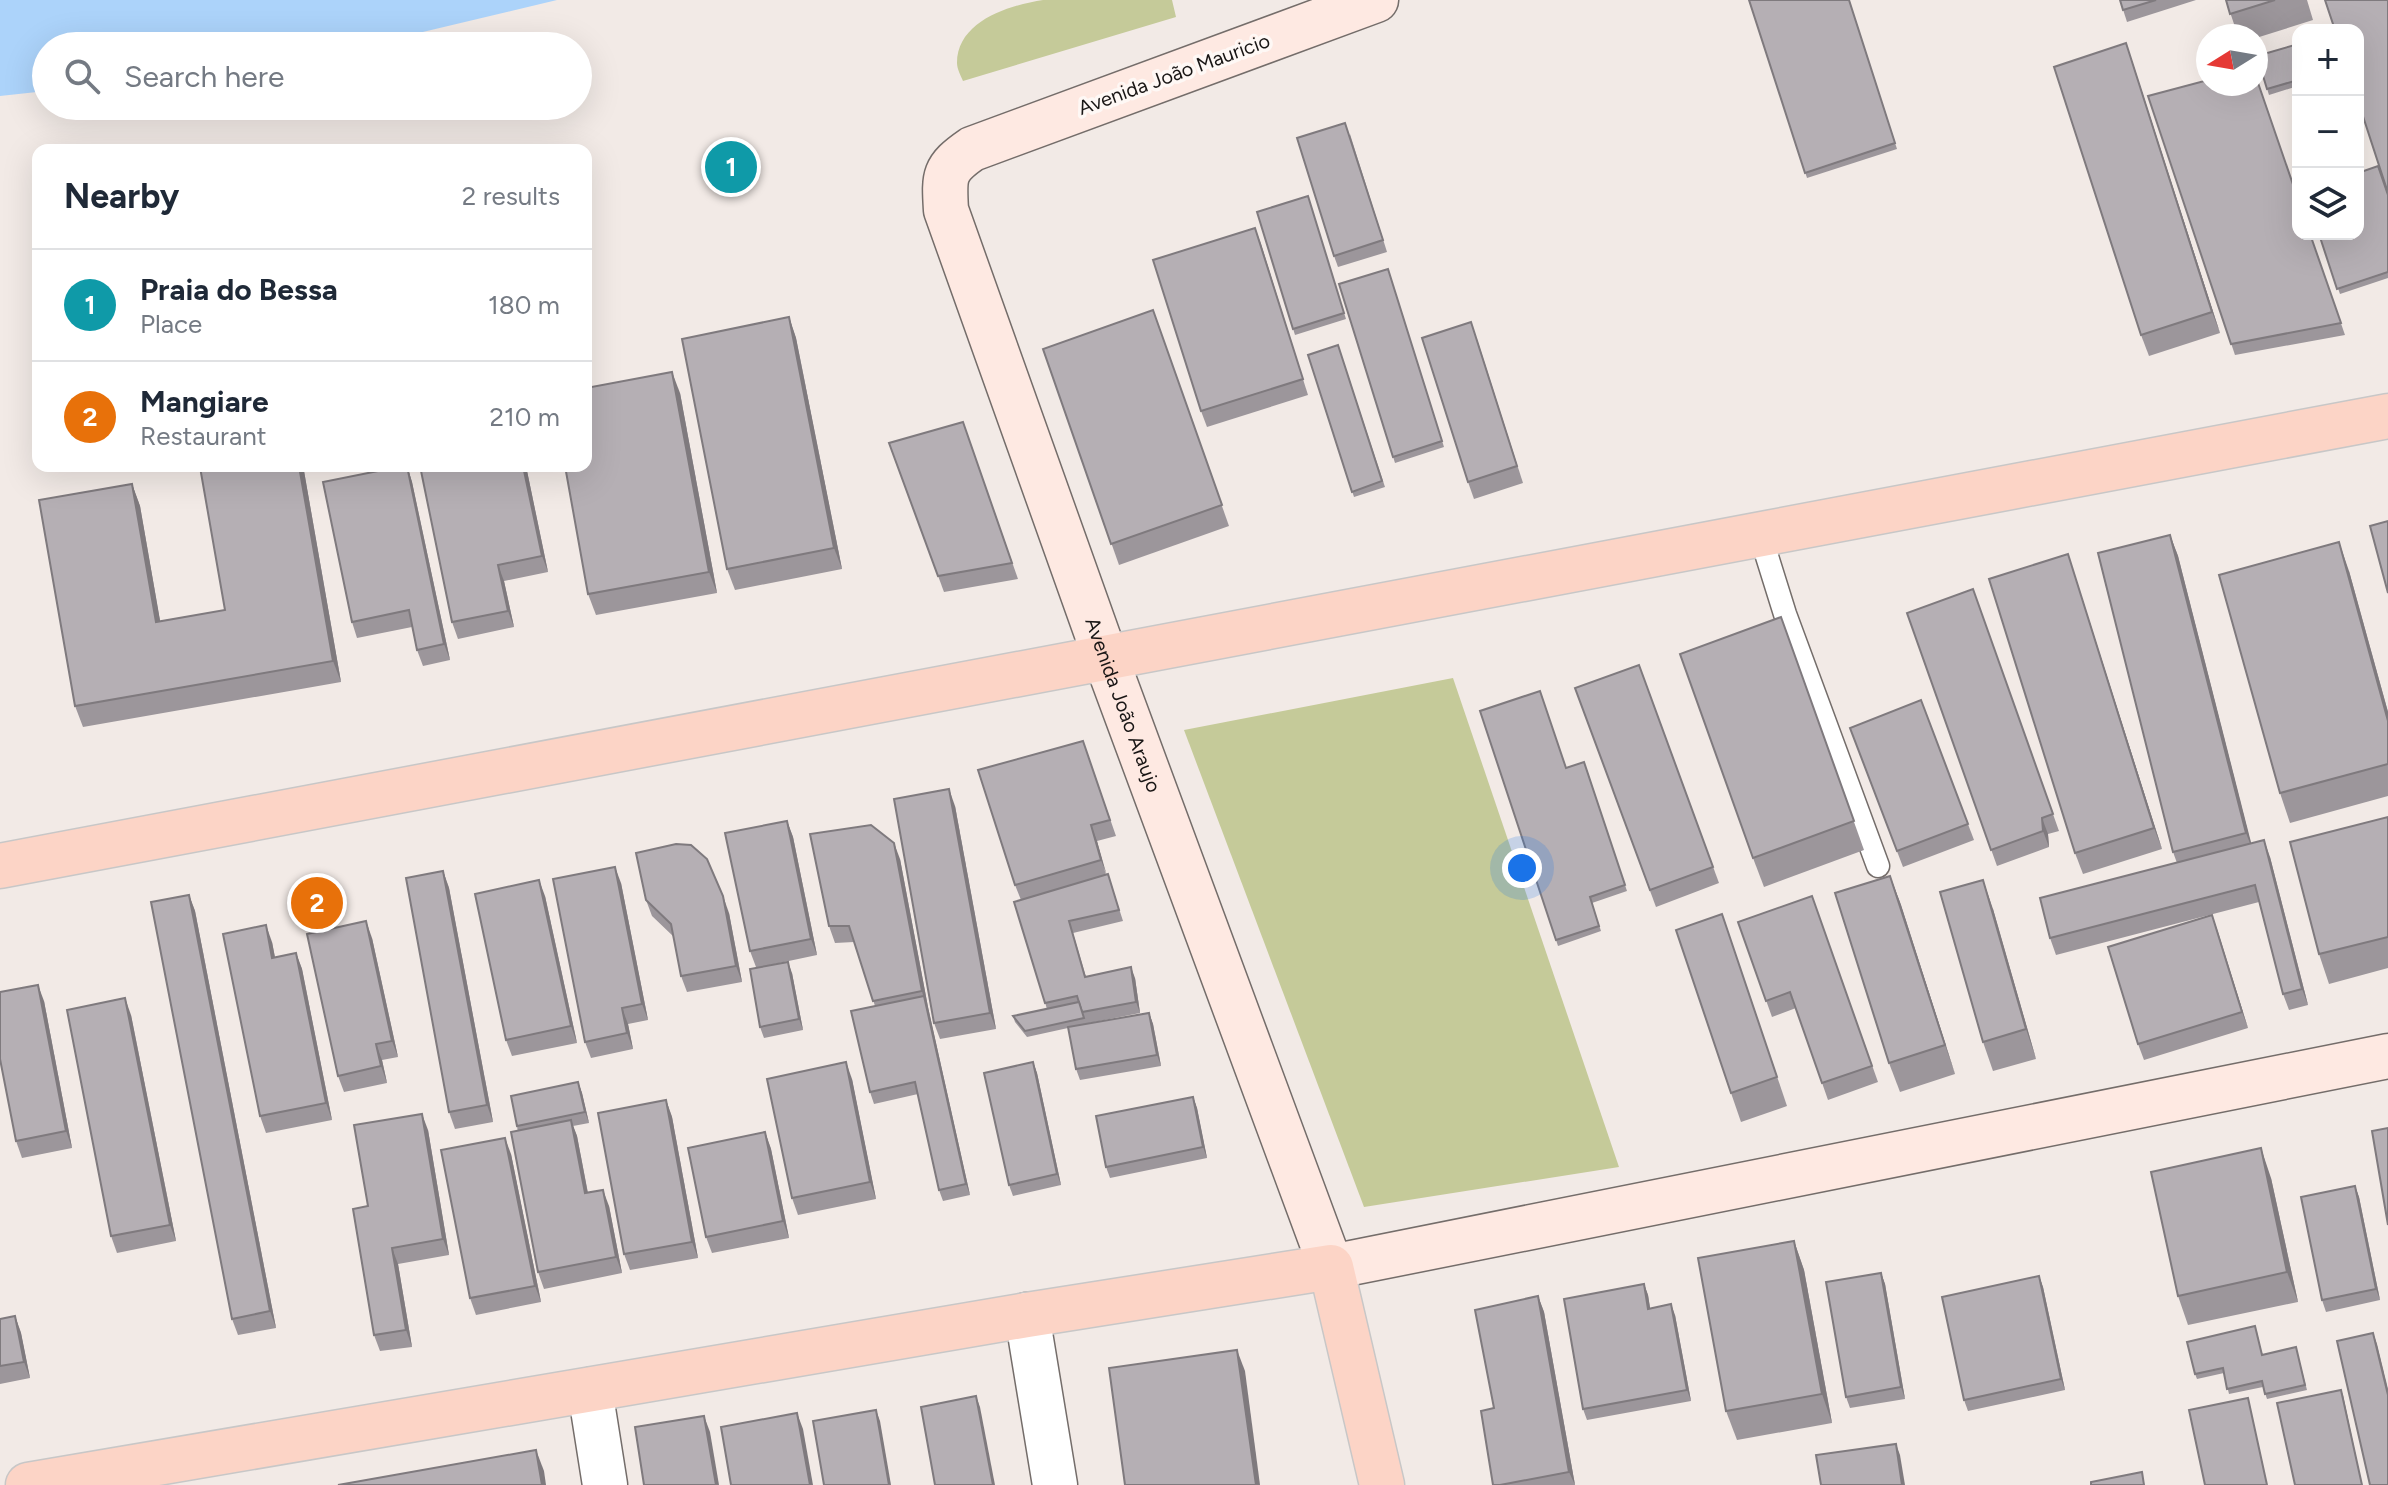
<!DOCTYPE html>
<meta charset="utf-8">
<style>
:root{--surface:#fff;--page:#f6f6f7;--text:#1f2937;--muted:#747a83;--line:#e0e1e3;--accent:#5e6400}
body{margin:0;font-family:Figtree,sans-serif;background:var(--page);color:var(--text)}
.controls{position:absolute;right:24px;top:24px;display:grid;overflow:hidden;border-radius:16px;box-shadow:0 8px 32px #0002}
.controls button{width:72px;height:72px;display:grid;place-items:center;padding:0;border:0;border-bottom:2px solid var(--line);background:var(--surface);color:var(--text);font:40px sans-serif}
.compass{position:absolute;left:2196px;top:24px;width:72px;height:72px;border-radius:50%;background:var(--surface);box-shadow:0 8px 32px #0002;rotate:259deg}
.you{position:absolute;left:1522px;top:868px;width:28px;height:28px;margin:-20px;border:6px solid #fff;border-radius:50%;background:#1a73e8;box-shadow:0 0 0 12px #1a73e833}
.badge{display:grid;place-items:center;width:52px;height:52px;border-radius:50%;background:var(--accent);color:#fff;font-size:26px;font-weight:700}
.pin{position:absolute;translate:-50% -50%;border:4px solid #fff;box-shadow:0 2px 8px #0006}
.list{margin:0;padding:0;list-style:none}
h2{display:flex;justify-content:space-between;align-items:center;height:104px;margin:0;padding:0 32px;font-size:34px}
h2 small{font-size:26px;font-weight:400;color:var(--muted)}
.list li{display:grid;grid-template-columns:52px 1fr auto;gap:24px;align-items:center;box-sizing:border-box;height:112px;padding:0 32px;border-top:2px solid var(--line)}
.list b{display:block;font-size:30px;white-space:nowrap}
.list p{margin:0;font-size:26px;white-space:nowrap;color:var(--muted)}
.list em{font-size:26px;font-style:normal;color:var(--muted)}
.icon{flex:none;width:44px;height:44px;fill:none;stroke:currentColor;stroke-width:2;stroke-linecap:round;stroke-linejoin:round}
.map{position:relative;flex:none;width:2388px;height:1485px;overflow:hidden}
.search{position:absolute;background:var(--surface);box-shadow:0 8px 32px #0002;left:32px;top:32px;width:560px;height:88px;display:flex;align-items:center;gap:20px;box-sizing:border-box;padding:0 28px;border-radius:44px;color:var(--muted);font-size:30px}
.panel{position:absolute;background:var(--surface);box-shadow:0 8px 32px #0002;left:32px;top:144px;width:560px;height:328px;border-radius:16px}
.map>svg:first-child{display:block}
.green{fill:#c5ca99}
.water{fill:#acd3fa}
.lines{fill:none;stroke-linecap:round;stroke-linejoin:round}
.lane-casing{stroke:#746d6a;stroke-width:25}
.street-casing{stroke:#746d6a;stroke-width:47}
.secondary-casing{stroke:#746d6a;stroke-width:47}
.primary-casing{stroke:#c8c7c7;stroke-width:47}
.lane{stroke:#fff;stroke-width:22}
.street{stroke:#fff;stroke-width:44}
.secondary{stroke:#fee9e2;stroke-width:44}
.primary{stroke:#fcd4c6;stroke-width:44}
.wall{fill:#9c969b}
.shaded-wall{fill:#7f7a7e}
.building{fill:#b5afb4;stroke:#7f7a7e;stroke-width:2}
.labels{text-anchor:middle;stroke-width:7;stroke-linejoin:round;paint-order:stroke}
.street-label{font-size:20px;fill:#191615;stroke:#fef8f5}
</style>
<div class="map">
<svg width="2388" height="1485" viewBox="0 0 2388 1485">
<rect width="100%" height="100%" fill="#f2eae6"/>
<!-- green -->
<g class="green">
<path d="M1043,0h129l4,17 -213,64c-2,-5 -6,-12 -6,-18 0,-42 53,-58 86,-63z"/>
<polygon points="1453,678 1619,1167 1364,1207 1184,730"/>
</g>
<!-- water -->
<polygon class="water" points="0,0 557,0 364,46 46,46 46,91 0,96"/>
<g class="lines">
<!-- lane casing -->
<g class="lane-casing">
<polyline id="lane" points="1760,534 1785,614 1878,866"/>
</g>
<!-- street casing -->
<g class="street-casing">
<g id="street">
<polyline points="1027,1315 1055,1485"/>
<polyline points="590,1390 605,1485"/>
</g>
</g>
<!-- secondary casing -->
<g class="secondary-casing">
<g id="secondary">
<path id="s1" d="M1376,0l-404,149c-29,20 -28,27 -26,61l160,449 225,608 1057,-211"/>
</g>
</g>
<!-- primary casing -->
<g class="primary-casing">
<g id="primary">
<polyline points="0,866 2388,416"/>
<polyline points="28,1485 1027,1315 1331,1267 1382,1485"/>
</g>
</g>
<!-- lane -->
<use href="#lane" class="lane"/>
<!-- street -->
<use href="#street" class="street"/>
<!-- secondary -->
<use href="#secondary" class="secondary"/>
<!-- primary -->
<use href="#primary" class="primary"/>
</g>
<!-- wall -->
<g class="wall">
<polygon points="1749,0 1849,0 1897,149 1807,178"/>
<polygon points="2120,0 2196,0 2127,22"/>
<polygon points="2226,0 2307,0 2313,20 2256,38 2256,36 2238,36"/>
<polygon points="2298,44 2298,86 2269,95 2257,56"/>
<polygon points="2133,64 2220,333 2149,356 2141,335"/>
<polygon points="2148,96 2310,234 2345,335 2235,355"/>
<polygon points="1350,134 1387,252 1338,267 1334,256"/>
<polygon points="2388,194 2388,278 2340,294 2319,234"/>
<polygon points="1308,196 1346,319 1295,335 1257,212"/>
<polygon points="1255,228 1308,395 1207,427 1201,411"/>
<polygon points="1388,269 1444,447 1395,463 1339,284"/>
<polygon points="1153,310 1229,526 1119,565 1043,349"/>
<polygon points="789,317 796,338 842,569 735,590 727,569"/>
<polygon points="1477,339 1523,483 1474,499 1468,482"/>
<polygon points="1338,345 1385,487 1354,497 1308,355"/>
<polygon points="680,393 717,593 596,615 588,594"/>
<polygon points="963,422 1018,579 944,592 889,443"/>
<polygon points="407,466 412,482 450,660 423,666 417,650 412,627 357,638 352,622"/>
<polygon points="420,466 526,466 548,572 504,581 514,627 458,639 452,622"/>
<polygon points="304,471 341,682 83,727 75,706 132,484 140,506 160,621 225,610"/>
<polygon points="2170,535 2178,556 2251,844 2270,857 2308,1005 2289,1010 2283,994 2259,902 2056,955 2050,938 2177,863 2173,852"/>
<polygon points="2349,571 2388,712 2388,796 2290,823 2280,793"/>
<polygon points="2075,576 2162,849 2083,874 2075,853"/>
<polygon points="1973,589 2059,831 2048,834 2049,847 1997,866 1907,613"/>
<polygon points="1781,617 1864,850 1764,887 1753,858"/>
<polygon points="1639,665 1719,883 1656,907 1575,688"/>
<polygon points="1921,700 1974,840 1903,867 1850,728"/>
<polygon points="1480,711 1566,768 1584,762 1627,891 1592,903 1601,931 1558,946"/>
<polygon points="1083,741 1116,836 1097,841 1106,875 1108,874 1123,921 1073,933 1086,977 1135,978 1140,1013 1074,1026 1149,1013 1153,1024 1161,1066 1080,1080 1076,1069 1068,1028 1027,1037 1015,1022 1013,1016 1047,1009 1014,902 1021,900 1015,885"/>
<polygon points="955,806 996,1029 940,1039 934,1023"/>
<polygon points="2388,817 2388,968 2329,984 2319,954"/>
<polygon points="787,821 793,837 817,955 765,966 792,973 803,1030 764,1038 760,1027 756,967 750,951"/>
<polygon points="900,859 928,1007 970,1195 943,1201 939,1190 918,1094 874,1104 870,1092 875,1006 854,942 835,943 829,926"/>
<polygon points="443,871 449,888 493,1122 455,1129 449,1112"/>
<polygon points="1890,876 1901,905 1955,1074 1900,1092 1889,1063"/>
<polygon points="621,883 648,1020 628,1024 633,1049 591,1058 585,1042"/>
<polygon points="189,895 195,911 276,1328 238,1335 232,1319"/>
<polygon points="545,896 577,1043 512,1056 506,1040"/>
<polygon points="1812,896 1878,1082 1828,1100 1796,1008 1772,1017 1738,922"/>
<polygon points="646,900 729,913 742,982 687,992 681,976 674,937 652,916"/>
<polygon points="1993,909 2036,1059 1993,1071 1983,1042"/>
<polygon points="2212,915 2248,1028 2144,1060 2138,1044"/>
<polygon points="372,938 398,1057 382,1060 387,1083 344,1092 338,1076"/>
<polygon points="272,942 275,957 296,953 302,969 332,1120 266,1133 260,1116"/>
<polygon points="1732,943 1787,1106 1741,1122 1731,1093"/>
<polygon points="44,1001 72,1148 22,1158 16,1141"/>
<polygon points="131,1015 176,1241 117,1253 111,1236"/>
<polygon points="1033,1062 1037,1073 1061,1185 1013,1196 1009,1185"/>
<polygon points="852,1079 876,1199 798,1215 792,1198"/>
<polygon points="578,1082 582,1093 589,1123 573,1126 577,1136 588,1193 609,1206 622,1273 544,1289 538,1272 517,1126"/>
<polygon points="1193,1097 1197,1108 1207,1158 1110,1178 1106,1167"/>
<polygon points="666,1100 672,1117 698,1258 630,1270 624,1254"/>
<polygon points="428,1130 449,1255 398,1264 412,1347 380,1351 374,1335 368,1206"/>
<polygon points="765,1132 771,1149 789,1238 712,1253 706,1237"/>
<polygon points="511,1154 541,1302 476,1315 470,1298"/>
<polygon points="2271,1178 2298,1302 2188,1325 2178,1296"/>
<polygon points="2355,1186 2359,1197 2380,1300 2326,1312 2322,1300"/>
<polygon points="1794,1241 1804,1270 1832,1423 1737,1440 1726,1411"/>
<polygon points="1881,1273 1885,1284 1905,1399 1850,1408 1846,1397"/>
<polygon points="2039,1276 2043,1287 2065,1390 1968,1411 1964,1400"/>
<polygon points="1644,1284 1648,1295 1650,1308 1675,1315 1691,1401 1587,1420 1583,1409"/>
<polygon points="1538,1296 1544,1312 1575,1485 1493,1485 1494,1408"/>
<polygon points="15,1316 21,1333 30,1378 0,1384 0,1319"/>
<polygon points="2257,1332 2262,1355 2296,1347 2307,1390 2267,1399 2263,1387 2229,1394 2224,1373 2197,1379 2195,1374"/>
</g>
<!-- shaded-wall -->
<g class="shaded-wall">
<polygon points="2126,43 2133,64 2220,333 2212,312"/>
<polygon points="1255,228 1261,244 1308,395 1303,379"/>
<polygon points="789,317 796,338 842,569 834,548"/>
<polygon points="672,372 680,393 717,593 709,572"/>
<polygon points="299,466 302,466 304,471 341,682 333,661"/>
<polygon points="407,466 412,482 450,660 444,644"/>
<polygon points="523,466 526,466 548,572 542,556"/>
<polygon points="132,484 140,506 164,643 156,622"/>
<polygon points="2170,535 2178,556 2254,854 2246,833"/>
<polygon points="2339,542 2349,571 2388,712 2388,721"/>
<polygon points="2068,554 2075,576 2162,849 2154,828"/>
<polygon points="498,565 504,581 514,627 508,611"/>
<polygon points="949,789 955,806 996,1029 990,1013"/>
<polygon points="2042,818 2048,834 2049,847 2043,831"/>
<polygon points="787,821 793,837 817,955 811,939"/>
<polygon points="1091,825 1097,841 1107,876 1101,860"/>
<polygon points="2264,840 2270,857 2308,1005 2302,989"/>
<polygon points="894,843 900,859 928,1007 970,1195 966,1184 922,991"/>
<polygon points="615,867 621,883 648,1020 642,1004"/>
<polygon points="443,871 449,888 493,1122 487,1105"/>
<polygon points="1890,876 1901,905 1955,1074 1945,1045"/>
<polygon points="539,880 545,896 577,1043 571,1026"/>
<polygon points="1983,880 1993,909 2036,1059 2026,1029"/>
<polygon points="189,895 195,911 276,1328 270,1311"/>
<polygon points="723,896 729,913 742,982 736,966"/>
<polygon points="2212,915 2218,932 2248,1028 2242,1012"/>
<polygon points="366,921 372,938 398,1057 392,1041"/>
<polygon points="266,925 272,942 278,974 272,958"/>
<polygon points="296,953 302,969 332,1120 326,1103"/>
<polygon points="788,962 792,973 803,1030 799,1019"/>
<polygon points="1131,967 1135,978 1140,1013 1136,1002"/>
<polygon points="38,985 44,1001 72,1148 66,1131"/>
<polygon points="125,998 131,1015 176,1241 170,1225"/>
<polygon points="622,1008 628,1024 633,1049 627,1033"/>
<polygon points="1149,1013 1153,1024 1161,1066 1157,1055"/>
<polygon points="376,1044 382,1060 387,1083 381,1066"/>
<polygon points="846,1062 852,1079 876,1199 870,1182"/>
<polygon points="1033,1062 1037,1073 1061,1185 1057,1174"/>
<polygon points="578,1082 582,1093 589,1123 585,1112"/>
<polygon points="1193,1097 1197,1108 1207,1158 1203,1147"/>
<polygon points="666,1100 672,1117 698,1258 692,1242"/>
<polygon points="422,1114 428,1130 449,1255 443,1239"/>
<polygon points="571,1120 577,1136 591,1210 585,1193"/>
<polygon points="765,1132 771,1149 789,1238 783,1221"/>
<polygon points="505,1138 511,1154 541,1302 535,1286"/>
<polygon points="2261,1148 2271,1178 2298,1302 2287,1272"/>
<polygon points="2355,1186 2359,1197 2380,1300 2376,1289"/>
<polygon points="603,1190 609,1206 622,1273 616,1257"/>
<polygon points="1794,1241 1804,1270 1832,1423 1822,1394"/>
<polygon points="392,1248 398,1264 412,1347 406,1330"/>
<polygon points="1881,1273 1885,1284 1905,1399 1901,1387"/>
<polygon points="2039,1276 2043,1287 2065,1390 2061,1379"/>
<polygon points="1644,1284 1648,1295 1652,1320 1648,1309"/>
<polygon points="1538,1296 1544,1312 1575,1485 1569,1472"/>
<polygon points="1671,1304 1675,1315 1691,1401 1687,1390"/>
<polygon points="15,1316 21,1333 30,1378 24,1362"/>
<polygon points="2373,1333 2377,1344 2388,1389 2388,1395"/>
<polygon points="1237,1350 1245,1371 1260,1485 1256,1485"/>
<polygon points="2341,1390 2343,1395 2362,1485"/>
<polygon points="976,1396 980,1407 995,1485 993,1485"/>
<polygon points="876,1410 880,1421 891,1485 889,1485"/>
<polygon points="797,1413 803,1429 813,1485 810,1485"/>
<polygon points="704,1416 710,1432 719,1485 716,1485"/>
<polygon points="1896,1444 1900,1455 1905,1485 1902,1485"/>
<polygon points="536,1450 544,1471 546,1485 542,1485"/>
</g>
<!-- building -->
<g class="building">
<polygon points="1749,0 1849,0 1895,143 1805,173"/>
<polygon points="2120,0 2156,0 2123,10"/>
<polygon points="2226,0 2275,0 2230,14"/>
<polygon points="2325,0 2388,0 2388,193 2358,101 2358,30 2335,30"/>
<polygon points="2126,43 2212,312 2141,335 2054,67"/>
<polygon points="2298,44 2298,80 2267,89 2257,56"/>
<polygon points="2256,77 2298,199 2298,234 2310,234 2341,323 2231,344 2148,96 2208,80 2208,84 2256,84"/>
<polygon points="1345,123 1383,240 1334,256 1297,138"/>
<polygon points="2378,166 2388,195 2388,272 2337,289 2319,234 2358,234 2358,173"/>
<polygon points="1308,196 1344,313 1293,329 1257,212"/>
<polygon points="1255,228 1303,379 1201,411 1153,260"/>
<polygon points="1388,269 1442,441 1393,457 1339,284"/>
<polygon points="1153,310 1222,505 1111,544 1043,349"/>
<polygon points="789,317 834,548 727,569 682,339"/>
<polygon points="1471,322 1517,466 1468,482 1422,338"/>
<polygon points="1338,345 1382,481 1352,492 1308,355"/>
<polygon points="672,372 709,572 588,594 565,466 586,466 586,388"/>
<polygon points="963,422 1012,563 938,576 889,443"/>
<polygon points="204,466 299,466 333,661 75,706 39,500 132,484 156,622 225,610 200,467"/>
<polygon points="403,466 407,466 444,644 417,650 409,610 352,622 323,482"/>
<polygon points="420,466 523,466 542,556 498,565 508,611 452,622"/>
<polygon points="2388,521 2388,593 2370,526"/>
<polygon points="2170,535 2246,833 2173,852 2098,553"/>
<polygon points="2339,542 2388,721 2388,764 2280,793 2219,575"/>
<polygon points="2068,554 2154,828 2075,853 1989,579"/>
<polygon points="1973,589 2053,814 2042,818 2043,831 1991,850 1907,613"/>
<polygon points="1781,617 1854,821 1753,858 1680,654"/>
<polygon points="1639,665 1713,867 1650,890 1575,688"/>
<polygon points="1540,691 1566,768 1584,762 1625,885 1590,897 1599,926 1556,940 1480,711"/>
<polygon points="1921,700 1968,824 1897,851 1850,728"/>
<polygon points="1083,741 1110,820 1091,825 1101,860 1015,885 978,770"/>
<polygon points="949,789 990,1013 934,1023 894,799"/>
<polygon points="2388,817 2388,937 2319,954 2290,842"/>
<polygon points="787,821 811,939 750,951 725,833"/>
<polygon points="871,825 894,843 922,991 873,1001 849,926 829,926 810,834"/>
<polygon points="2264,840 2302,989 2283,994 2255,885 2050,938 2040,898"/>
<polygon points="676,844 691,845 707,859 723,896 736,966 681,976 671,924 646,900 636,853"/>
<polygon points="615,867 642,1004 622,1008 627,1033 585,1042 553,879"/>
<polygon points="443,871 487,1105 449,1112 406,878"/>
<polygon points="1108,874 1119,910 1069,921 1085,977 1131,967 1136,1002 1082,1012 1077,996 1045,1003 1014,902"/>
<polygon points="1890,876 1945,1045 1889,1063 1835,893"/>
<polygon points="539,880 571,1026 506,1040 475,894"/>
<polygon points="1983,880 2026,1029 1983,1042 1940,892"/>
<polygon points="189,895 270,1311 232,1319 151,902"/>
<polygon points="1812,896 1872,1066 1822,1083 1790,992 1766,1001 1738,922"/>
<polygon points="1722,914 1777,1077 1731,1093 1676,930"/>
<polygon points="2212,915 2242,1012 2138,1044 2108,947"/>
<polygon points="366,921 392,1041 376,1044 381,1066 338,1076 307,934"/>
<polygon points="266,925 272,958 296,953 326,1103 260,1116 223,934"/>
<polygon points="788,962 799,1019 760,1027 750,969"/>
<polygon points="38,985 66,1131 16,1141 0,1059 0,992"/>
<polygon points="924,996 966,1184 939,1190 915,1082 870,1092 851,1011"/>
<polygon points="125,998 170,1225 111,1236 67,1010"/>
<polygon points="1079,1002 1084,1018 1025,1031 1013,1016"/>
<polygon points="1149,1013 1157,1055 1076,1069 1068,1027"/>
<polygon points="846,1062 870,1182 792,1198 767,1079"/>
<polygon points="1033,1062 1057,1174 1009,1185 984,1073"/>
<polygon points="578,1082 585,1112 517,1126 511,1096"/>
<polygon points="1193,1097 1203,1147 1106,1167 1096,1116"/>
<polygon points="666,1100 692,1242 624,1254 598,1113"/>
<polygon points="422,1114 443,1239 392,1248 406,1330 374,1335 353,1209 368,1206 354,1125"/>
<polygon points="571,1120 585,1193 603,1190 616,1257 538,1272 511,1132"/>
<polygon points="2388,1128 2388,1225 2372,1131"/>
<polygon points="765,1132 783,1221 706,1237 688,1148"/>
<polygon points="505,1138 535,1286 470,1298 441,1150"/>
<polygon points="2261,1148 2287,1272 2178,1296 2151,1172"/>
<polygon points="2355,1186 2376,1289 2322,1300 2301,1197"/>
<polygon points="1794,1241 1822,1394 1726,1411 1698,1258"/>
<polygon points="1881,1273 1901,1387 1846,1397 1826,1282"/>
<polygon points="2039,1276 2061,1379 1964,1400 1942,1297"/>
<polygon points="1644,1284 1648,1309 1671,1304 1687,1390 1583,1409 1564,1299"/>
<polygon points="1538,1296 1569,1472 1500,1485 1493,1485 1481,1411 1494,1408 1475,1310"/>
<polygon points="15,1316 24,1362 0,1366 0,1319"/>
<polygon points="2255,1326 2262,1355 2296,1347 2305,1385 2265,1394 2262,1381 2227,1389 2223,1368 2195,1374 2187,1342"/>
<polygon points="2373,1333 2388,1395 2388,1485 2370,1485 2337,1341"/>
<polygon points="1237,1350 1256,1485 1125,1485 1109,1368"/>
<polygon points="2341,1390 2362,1485 2295,1485 2277,1403"/>
<polygon points="976,1396 993,1485 935,1485 921,1407"/>
<polygon points="2248,1398 2267,1485 2205,1485 2189,1410"/>
<polygon points="876,1410 889,1485 824,1485 813,1421"/>
<polygon points="797,1413 810,1485 731,1485 721,1427"/>
<polygon points="704,1416 716,1485 644,1485 635,1427"/>
<polygon points="1896,1444 1902,1485 1821,1485 1816,1455"/>
<polygon points="536,1450 542,1485 338,1485"/>
<polygon points="2142,1472 2144,1485 2091,1485 2091,1482"/>
</g>
<g class="labels">
<!-- street labels -->
<g class="street-label">
<text transform="translate(1174 74) rotate(-20)" y="7">Avenida João Mauricio</text>
<text dy="7" stroke="none"><textPath href="#s1" startOffset="1028">Avenida João Araujo</textPath></text>
</g>
</g>
</svg>
<div class="controls">
<button>+</button>
<button>−</button>
<button><svg class="icon" aria-label="layers" viewBox="0 0 24 24"><path d="M12 4l9 5-9 5-9-5zM3 14l9 5 9-5"/></svg></button>
</div>
<svg class="compass" viewBox="-18 -18 36 36"><path d="M0-13l5 13h-10z" fill="#e53935"/><path d="M0 13l5-13h-10z" fill="#747a83"/></svg>
<div class="you"></div>
<div class="pin badge" style="left:731px;top:167px;background:#0f9aa8">1</div>
<div class="pin badge" style="left:317px;top:903px;background:#e8710a">2</div>
<div class="search"><svg class="icon" aria-label="search" viewBox="0 0 24 24"><circle cx="10" cy="10" r="6"/><path d="M15 15l6 6"/></svg>Search here</div>
<section class="panel">
<h2>Nearby<small>2 results</small></h2>
<ul class="list">
<li><span class="badge" style="background:#0f9aa8">1</span><div><b>Praia do Bessa</b><p>Place</p></div><em>180 m</em></li>
<li><span class="badge" style="background:#e8710a">2</span><div><b>Mangiare</b><p>Restaurant</p></div><em>210 m</em></li>
</ul>
</section>
</div>
